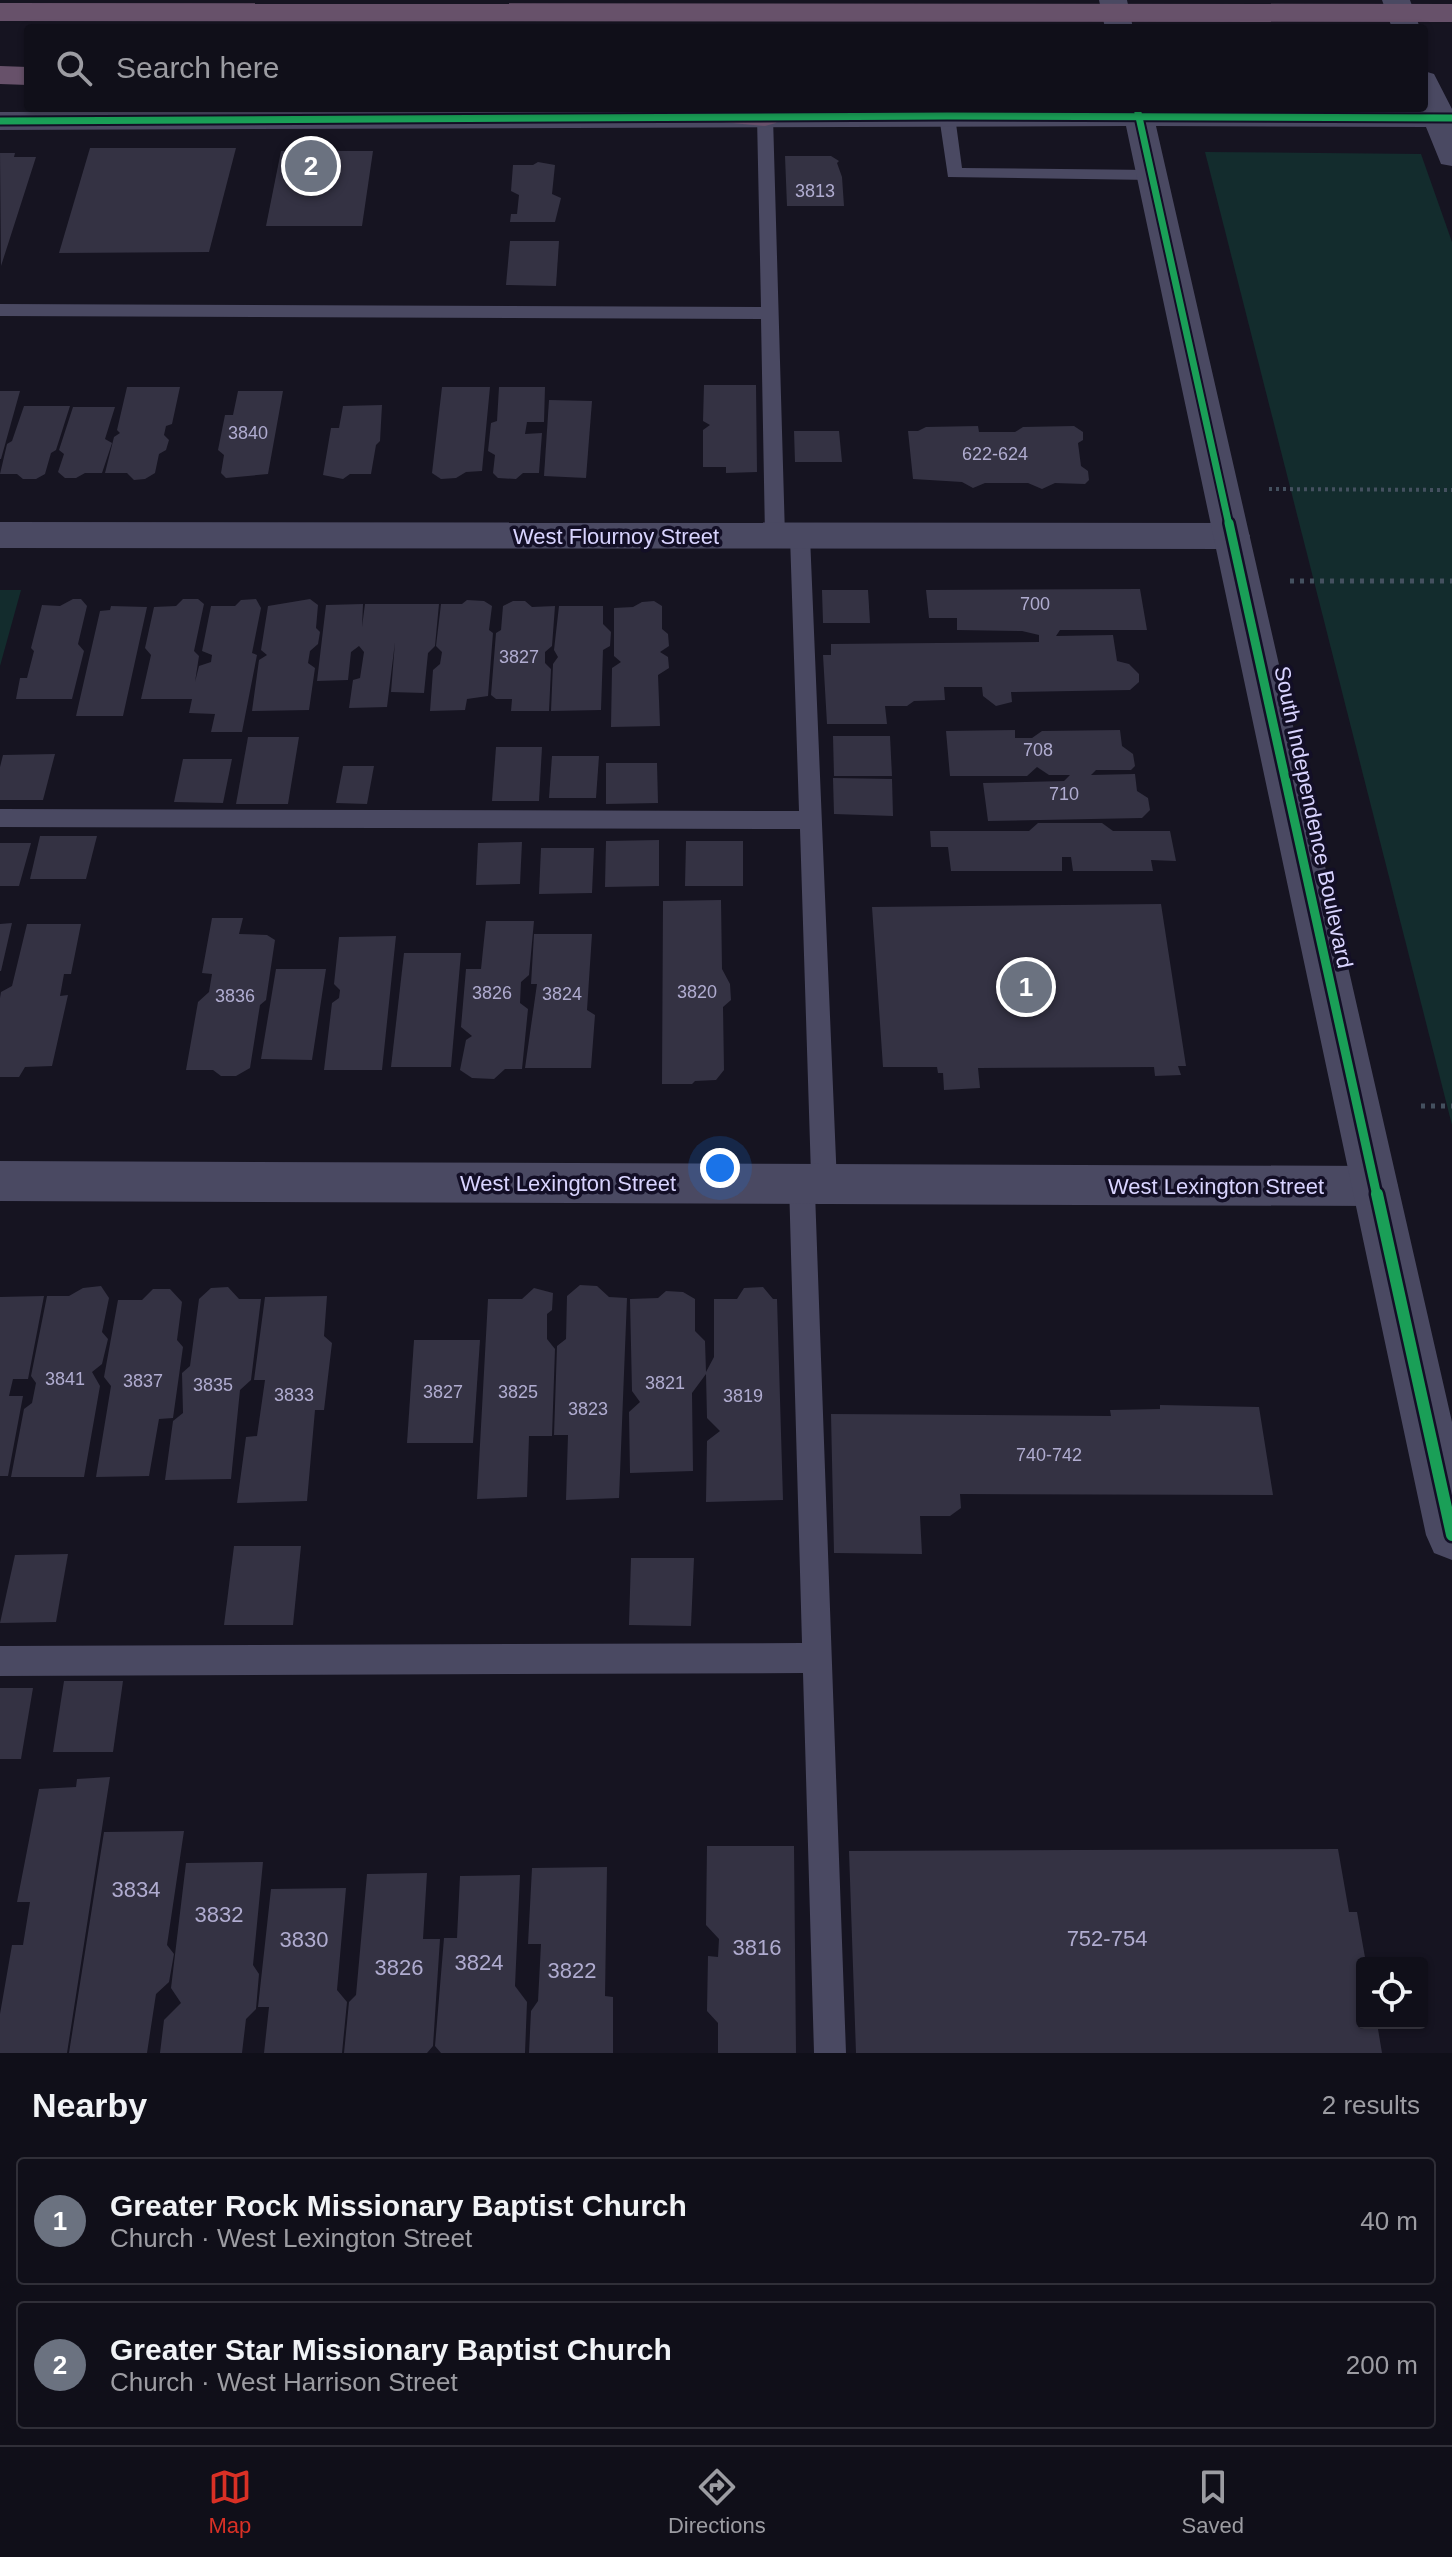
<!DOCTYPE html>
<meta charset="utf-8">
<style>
:root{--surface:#100f19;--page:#1e1d26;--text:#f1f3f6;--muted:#9c9ca2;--line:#302f38;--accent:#d93025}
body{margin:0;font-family:Helvetica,sans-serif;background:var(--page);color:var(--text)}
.controls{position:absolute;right:24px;bottom:24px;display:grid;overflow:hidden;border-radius:8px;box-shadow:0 2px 6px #0004}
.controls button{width:72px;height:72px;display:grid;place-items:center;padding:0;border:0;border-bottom:2px solid var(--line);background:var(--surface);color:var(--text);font:40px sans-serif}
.you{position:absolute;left:720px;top:1168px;width:28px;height:28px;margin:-20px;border:6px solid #fff;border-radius:50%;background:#1a73e8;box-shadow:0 0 0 12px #1a73e833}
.badge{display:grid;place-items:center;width:52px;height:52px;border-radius:50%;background:var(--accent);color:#fff;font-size:26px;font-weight:700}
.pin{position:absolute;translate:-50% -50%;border:4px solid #fff;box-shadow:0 2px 8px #0006}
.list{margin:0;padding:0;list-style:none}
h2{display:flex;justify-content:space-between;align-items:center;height:104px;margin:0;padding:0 32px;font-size:34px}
h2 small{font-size:26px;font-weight:400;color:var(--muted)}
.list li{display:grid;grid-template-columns:52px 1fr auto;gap:24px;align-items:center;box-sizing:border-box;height:128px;margin:0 16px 16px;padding:0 16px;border:2px solid var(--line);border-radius:8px}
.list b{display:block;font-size:30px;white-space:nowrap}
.list p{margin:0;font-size:26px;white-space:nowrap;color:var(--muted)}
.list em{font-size:26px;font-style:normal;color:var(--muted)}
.icon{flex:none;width:44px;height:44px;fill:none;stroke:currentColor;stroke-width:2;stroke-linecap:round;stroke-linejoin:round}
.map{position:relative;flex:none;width:1452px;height:2053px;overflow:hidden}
.search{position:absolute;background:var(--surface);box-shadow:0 2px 6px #0004;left:24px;right:24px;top:24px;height:88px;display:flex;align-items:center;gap:20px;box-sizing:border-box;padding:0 28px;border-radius:8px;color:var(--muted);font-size:30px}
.sheet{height:392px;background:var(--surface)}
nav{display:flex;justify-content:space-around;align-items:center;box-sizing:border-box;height:112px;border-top:2px solid var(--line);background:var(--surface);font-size:22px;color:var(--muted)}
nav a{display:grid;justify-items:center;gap:4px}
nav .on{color:var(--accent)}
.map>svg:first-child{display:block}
.green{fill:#132c2d}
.building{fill:#343243}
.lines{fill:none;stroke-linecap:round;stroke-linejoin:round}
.path-far1{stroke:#44505f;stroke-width:4;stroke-dasharray:3 4;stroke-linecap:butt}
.path{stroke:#44505f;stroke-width:5;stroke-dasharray:4 6;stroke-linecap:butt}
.service{fill:#4a4962;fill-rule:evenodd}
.minor{fill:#4a4962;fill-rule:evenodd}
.tertiary{fill:#4a4962;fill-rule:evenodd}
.motorway{fill:#67516a;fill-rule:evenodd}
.cycleway-far2-casing{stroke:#130f26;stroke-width:11}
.cycleway-far1-casing{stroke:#130f26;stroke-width:14}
.cycleway-casing{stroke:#130f26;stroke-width:17}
.cycleway-far2{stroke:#1a9f57;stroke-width:7}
.cycleway-far1{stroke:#1a9f57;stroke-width:9}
.cycleway{stroke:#1a9f57;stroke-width:12}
.labels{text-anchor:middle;stroke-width:7;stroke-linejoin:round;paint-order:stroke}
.number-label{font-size:18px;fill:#b0acd0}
.street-label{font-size:22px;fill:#d9d4ff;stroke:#130f26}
.near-number-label{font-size:22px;fill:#b0acd0}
</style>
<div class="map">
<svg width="1452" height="2053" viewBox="0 0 1452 2053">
<rect width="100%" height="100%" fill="#161421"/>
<!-- green -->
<g class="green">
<polygon points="1205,152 1421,154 1452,242 1452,1125"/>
<polygon points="0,590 21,590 0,666"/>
</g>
<!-- building -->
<g class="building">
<polygon points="90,148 236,148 209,252 59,253"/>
<polygon points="281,151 373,151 362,226 266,226"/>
<polygon points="0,153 15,153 14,157 36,157 1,266"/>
<polygon points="785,156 831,156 839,161 837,163 842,177 844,206 787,206"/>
<polygon points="538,162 555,165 552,194 561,198 555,222 510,222 511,214 517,214 519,195 511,191 513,165 533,165"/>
<polygon points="510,241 559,241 556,286 506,285"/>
<polygon points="704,385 756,385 757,472 726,473 726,467 703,467 703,430 710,425 703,421"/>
<polygon points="127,387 180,387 172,424 166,426 164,435 169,440 166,450 159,454 155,473 145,479 134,480 127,473 105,473 114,437 120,433 117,430"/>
<polygon points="442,387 490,387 482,471 466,472 456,478 441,479 432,473"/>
<polygon points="499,387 545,387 544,422 527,422 525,434 542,433 539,473 523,473 516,479 498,478 493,473 495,455 488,451 491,423 497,421"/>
<polygon points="0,391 20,391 1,459 0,459"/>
<polygon points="238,391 283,391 268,474 226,478 221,473 224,455 218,450 225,415 233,415"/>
<polygon points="549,400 592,401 586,478 544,476"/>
<polygon points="382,405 380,441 376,445 371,474 350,474 343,479 323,475 331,428 339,428 343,406"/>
<polygon points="24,406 70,406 56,450 51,453 45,474 36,479 23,479 17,474 0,474 7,444 12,441"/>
<polygon points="73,407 115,407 105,439 112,443 102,473 85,473 76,478 65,478 58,472 64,454 59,450"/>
<polygon points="978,426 979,432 1015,432 1023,427 1074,426 1083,432 1083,440 1078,443 1081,466 1088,471 1089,480 1085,484 1055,483 1042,489 1028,483 985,483 973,488 962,482 913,479 908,431 918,431 926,427"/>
<polygon points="794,431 839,431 842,462 795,462"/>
<polygon points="1140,589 1147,630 1060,630 1056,636 1113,635 1117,661 1129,664 1139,674 1139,682 1130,690 1011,692 1012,702 996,706 983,696 982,687 944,687 945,700 914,701 907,706 885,706 887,724 827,724 823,655 831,655 831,644 1039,642 1039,635 1022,631 957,630 957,618 929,618 926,590"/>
<polygon points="822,590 868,590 870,623 823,623"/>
<polygon points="73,599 81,599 87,606 78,644 84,651 72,699 16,699 20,678 27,678 34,651 31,648 42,605 60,606"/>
<polygon points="183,599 198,599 204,604 194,651 199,656 195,682 199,666 211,662 212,655 202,651 211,606 235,606 241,600 256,599 261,608 252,653 257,655 242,732 211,732 215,714 189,713 192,699 141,699 151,655 145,648 154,607 176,606"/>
<polygon points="310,599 318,605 316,628 320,632 318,644 310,651 308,663 315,668 309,710 252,711 259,660 267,655 261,650 268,606"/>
<polygon points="467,600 484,601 492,606 489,630 493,633 488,696 467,699 465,710 430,711 433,670 440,664 442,652 436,646 441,604 462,604"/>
<polygon points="513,601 525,601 532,607 555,606 552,646 545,652 545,663 551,669 549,711 511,711 512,699 496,699 491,695 496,633 501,630 503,606"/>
<polygon points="654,601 662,606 662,629 668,634 669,646 660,652 668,657 669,668 658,675 660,726 611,727 612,668 621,662 614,656 614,608 633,607 642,602"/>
<polygon points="363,604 362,627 365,604 439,604 435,646 428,653 424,693 391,692 395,642 387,707 349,708 353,680 360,678 364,652 359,646 351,652 348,680 317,681 326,605"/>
<polygon points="111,606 147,607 123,716 76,716 100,611 110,610"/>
<polygon points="559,606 603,606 603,624 611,632 610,646 603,650 601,710 551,711 553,664 558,657 554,650"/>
<polygon points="1015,730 1015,738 1032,738 1042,731 1120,730 1122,746 1133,754 1135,766 1131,770 1096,770 1091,775 1135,774 1137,791 1148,798 1150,810 1142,818 988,821 983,783 1064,781 1070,775 1049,775 1037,767 1027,776 950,776 946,731"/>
<polygon points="833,736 890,736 892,776 834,776"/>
<polygon points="248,737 299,737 288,804 236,804"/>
<polygon points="496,747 542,747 539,801 492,801"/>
<polygon points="55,754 43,800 0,800 0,767 3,755"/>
<polygon points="552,756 599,756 596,798 549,798"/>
<polygon points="183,759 232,759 223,803 174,802"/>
<polygon points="606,763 657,763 658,803 606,804"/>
<polygon points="343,766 374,766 367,804 336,803"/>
<polygon points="833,778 892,779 893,816 834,814"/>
<polygon points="1038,823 1102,823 1113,831 1170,831 1176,861 1151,860 1153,871 1073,871 1071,857 1062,857 1062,871 951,871 948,847 931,847 930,831 1029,831"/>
<polygon points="40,836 97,836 86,879 30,879"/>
<polygon points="659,840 659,886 605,887 606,841"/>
<polygon points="686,841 743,841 743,886 685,886"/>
<polygon points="522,842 520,884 476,885 478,843"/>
<polygon points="0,843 31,843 19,886 0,886"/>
<polygon points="541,848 594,848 592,893 539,894"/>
<polygon points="721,900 722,969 730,984 731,1000 723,1007 724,1070 716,1080 695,1081 692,1084 662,1084 663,901"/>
<polygon points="1161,904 1186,1066 1178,1066 1181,1075 1155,1076 1154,1067 978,1068 980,1088 944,1090 943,1073 938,1073 937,1067 883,1067 872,907"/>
<polygon points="212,918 243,918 239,934 267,935 275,940 266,1000 260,1005 250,1068 236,1076 221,1076 213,1070 186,1070 198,1002 209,992 212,974 202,973"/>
<polygon points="486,921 534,921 529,975 521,982 520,1003 528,1009 522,1069 505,1069 494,1079 472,1078 460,1070 466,1040 472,1036 461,1027 466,969 481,969"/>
<polygon points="12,923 1,971 0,971 0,924"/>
<polygon points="27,924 81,924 71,974 64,974 60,996 68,995 52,1066 25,1067 19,1077 0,1077 0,998 1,992 12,986"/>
<polygon points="534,934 592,934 587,1010 595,1015 591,1068 525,1068 537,984 531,984"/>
<polygon points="396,936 382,1070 324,1070 332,1003 339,998 340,990 334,984 339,937"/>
<polygon points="404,953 461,953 451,1067 391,1067"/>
<polygon points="276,969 326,969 312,1060 261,1059"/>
<polygon points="580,1285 597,1286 609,1297 627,1298 619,1498 566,1500 568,1435 554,1435 557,1346 566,1339 567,1296"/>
<polygon points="101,1286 109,1298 102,1332 108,1339 102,1364 92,1372 100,1386 84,1477 11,1477 24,1409 32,1403 36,1383 31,1376 47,1296 69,1296 83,1288"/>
<polygon points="228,1287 239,1299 261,1299 251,1380 240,1390 231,1479 165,1480 173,1421 183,1413 182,1373 190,1366 199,1299 211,1288"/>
<polygon points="763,1287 773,1299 777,1299 783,1500 706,1502 707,1441 720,1431 707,1418 706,1374 692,1393 693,1471 630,1473 629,1412 640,1402 632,1391 630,1299 658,1298 666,1291 683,1292 695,1299 695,1331 705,1341 706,1372 714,1357 714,1299 737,1299 744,1288"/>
<polygon points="534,1288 553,1293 552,1310 547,1314 547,1339 555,1349 552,1436 529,1436 527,1497 477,1499 488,1299 522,1299"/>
<polygon points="153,1289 170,1289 182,1302 177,1340 183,1347 173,1418 159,1419 149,1476 96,1477 111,1386 104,1377 118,1300 142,1300"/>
<polygon points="44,1296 28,1379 13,1379 9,1396 23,1396 8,1476 0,1476 0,1297"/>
<polygon points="327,1296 324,1336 332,1343 324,1410 315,1410 307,1501 237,1503 246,1437 257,1436 265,1380 254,1380 265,1297"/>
<polygon points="414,1340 480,1340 473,1443 407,1443"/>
<polygon points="1160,1405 1259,1407 1273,1495 960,1494 961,1508 950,1516 920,1516 922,1554 834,1553 831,1414 1111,1416 1110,1410 1160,1409"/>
<polygon points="234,1546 301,1546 293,1625 224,1625"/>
<polygon points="68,1554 56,1622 0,1623 15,1555"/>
<polygon points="631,1558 694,1558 691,1626 629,1625"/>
<polygon points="64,1681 123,1681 113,1752 53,1752"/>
<polygon points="0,1688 33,1688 21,1759 0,1759"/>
<polygon points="110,1777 67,2053 0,2053 0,2014 12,1945 23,1945 30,1902 17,1902 39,1789 76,1787 77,1779"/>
<polygon points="184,1831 167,1945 174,1954 169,1982 156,1994 147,2053 69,2053 104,1832"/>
<polygon points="707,1846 794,1846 796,2053 718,2053 718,2023 707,2011 708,1956 718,1957 719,1939 706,1925"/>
<polygon points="1338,1849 1349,1912 1357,1912 1366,1963 1362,1963 1362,2023 1377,2023 1382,2053 856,2053 849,1851"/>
<polygon points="263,1862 253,1965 259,1974 256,2009 246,2019 242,2053 160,2053 164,2020 181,2003 171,1988 186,1863"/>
<polygon points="607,1867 605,1996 613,1997 613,2053 529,2053 531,2011 538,2001 541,1944 528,1944 532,1868"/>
<polygon points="427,1873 423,1939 440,1939 433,2046 427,2053 344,2053 349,2002 356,1995 367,1874"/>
<polygon points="520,1875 515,1986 527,2002 525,2053 441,2053 435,2046 444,1938 457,1938 460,1876"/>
<polygon points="346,1888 337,1990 347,2002 342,2053 264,2053 269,2007 258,2007 271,1889"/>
</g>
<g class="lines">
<!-- path-far1 -->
<polyline class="path-far1" points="1269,489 1452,490"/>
<!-- path -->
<g class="path">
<polyline points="1290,581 1452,581"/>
<polyline points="1421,1106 1452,1106"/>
</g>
<!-- service -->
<g class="service">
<polygon points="947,111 955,116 962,168 1152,170 1160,175 1152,180 948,177 939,116"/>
<polygon points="765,112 773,117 785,536 775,543 765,536 761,319 0,316 0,304 761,307 757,117"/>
<polygon points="800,529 810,536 837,1184 833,1192 824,1195 815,1192 846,2053 814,2053 803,1673 0,1676 0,1646 802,1643 789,1183 793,1175 802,1172 811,1175 800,829 0,827 0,809 799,811 790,536"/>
</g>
<!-- minor -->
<g class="minor">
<polygon points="0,522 1232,523 1245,527 1250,536 1245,545 1232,549 0,548"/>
<polygon points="0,1161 1375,1166 1391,1172 1398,1186 1391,1200 1375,1206 0,1201"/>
</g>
<!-- tertiary -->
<g class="tertiary">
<polygon points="1099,0 1127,0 1133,28 1105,28"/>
<polygon points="1382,0 1410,0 1420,28 1392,28"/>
<polygon points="1424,71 1434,74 1452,109 1452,166 1441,164 1426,127 1156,126 1452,1422 1452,1560 1434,1553 1426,1535 1126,126 0,130 0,112 1419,109 1424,108"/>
</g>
<!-- motorway -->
<g class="motorway">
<polygon points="0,3 1452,4 1452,22 0,21"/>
<polygon points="0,66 28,67 28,85 0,84"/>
<polygon points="653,108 765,108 776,111 780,117 776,123 765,126 668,117 657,114"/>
</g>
<!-- cycleway-far2 casing -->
<g class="cycleway-far2-casing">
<g id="cycleway-far2">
<polyline points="1137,108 1229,525"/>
<polyline points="0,121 947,116 1452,118"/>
</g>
</g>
<!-- cycleway-far1 casing -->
<g class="cycleway-far1-casing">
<polyline id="cycleway-far1" points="1229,523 1377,1196"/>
</g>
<!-- cycleway casing -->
<g class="cycleway-casing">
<polyline id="cycleway" points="1377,1194 1452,1535"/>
</g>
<!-- cycleway-far2 -->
<use href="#cycleway-far2" class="cycleway-far2"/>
<!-- cycleway-far1 -->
<use href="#cycleway-far1" class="cycleway-far1"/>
<!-- cycleway -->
<use href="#cycleway" class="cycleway"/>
</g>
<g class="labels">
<!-- number labels -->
<g class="number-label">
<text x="815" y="197">3813</text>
<text x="248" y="439">3840</text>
<text x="995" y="460">622-624</text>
<text x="1035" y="610">700</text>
<text x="519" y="663">3827</text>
<text x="1038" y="756">708</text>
<text x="1064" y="800">710</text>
<text x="697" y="998">3820</text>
<text x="492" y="999">3826</text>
<text x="562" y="1000">3824</text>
<text x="235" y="1002">3836</text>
<text x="65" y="1385">3841</text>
<text x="143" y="1387">3837</text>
<text x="665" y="1389">3821</text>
<text x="213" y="1391">3835</text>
<text x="443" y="1398">3827</text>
<text x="518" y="1398">3825</text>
<text x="294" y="1401">3833</text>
<text x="743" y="1402">3819</text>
<text x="588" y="1415">3823</text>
<text x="1049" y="1461">740-742</text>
</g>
<!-- street labels -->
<g class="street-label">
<text x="616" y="544">West Flournoy Street</text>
<text transform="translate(1314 817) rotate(78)" y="8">South Independence Boulevard</text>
<text x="568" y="1191">West Lexington Street</text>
<text x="1216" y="1194">West Lexington Street</text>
</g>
<!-- near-number labels -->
<g class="near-number-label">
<text x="136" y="1897">3834</text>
<text x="219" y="1922">3832</text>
<text x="1107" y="1946">752-754</text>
<text x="304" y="1947">3830</text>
<text x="757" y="1955">3816</text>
<text x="479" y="1970">3824</text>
<text x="399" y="1975">3826</text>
<text x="572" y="1978">3822</text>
</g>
</g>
</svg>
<div class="controls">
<button><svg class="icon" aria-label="locate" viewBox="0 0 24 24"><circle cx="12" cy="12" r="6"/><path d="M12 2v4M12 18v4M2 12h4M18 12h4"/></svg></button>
</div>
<div class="you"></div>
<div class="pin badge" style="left:1026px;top:987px;background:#6b7280">1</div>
<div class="pin badge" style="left:311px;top:166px;background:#6b7280">2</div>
<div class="search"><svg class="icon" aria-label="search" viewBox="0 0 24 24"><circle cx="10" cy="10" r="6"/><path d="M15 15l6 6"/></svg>Search here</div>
</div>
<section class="sheet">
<h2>Nearby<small>2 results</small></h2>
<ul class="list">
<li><span class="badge" style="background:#6b7280">1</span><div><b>Greater Rock Missionary Baptist Church</b><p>Church · West Lexington Street</p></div><em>40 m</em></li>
<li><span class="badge" style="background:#6b7280">2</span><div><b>Greater Star Missionary Baptist Church</b><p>Church · West Harrison Street</p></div><em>200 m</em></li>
</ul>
</section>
<nav>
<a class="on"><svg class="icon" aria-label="map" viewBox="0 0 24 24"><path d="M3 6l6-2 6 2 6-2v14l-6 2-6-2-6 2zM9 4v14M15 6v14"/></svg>Map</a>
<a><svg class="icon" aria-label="directions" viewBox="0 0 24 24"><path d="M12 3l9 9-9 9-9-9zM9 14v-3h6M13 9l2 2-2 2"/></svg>Directions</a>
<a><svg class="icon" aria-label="saved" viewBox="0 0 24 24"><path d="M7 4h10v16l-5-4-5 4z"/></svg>Saved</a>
</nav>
